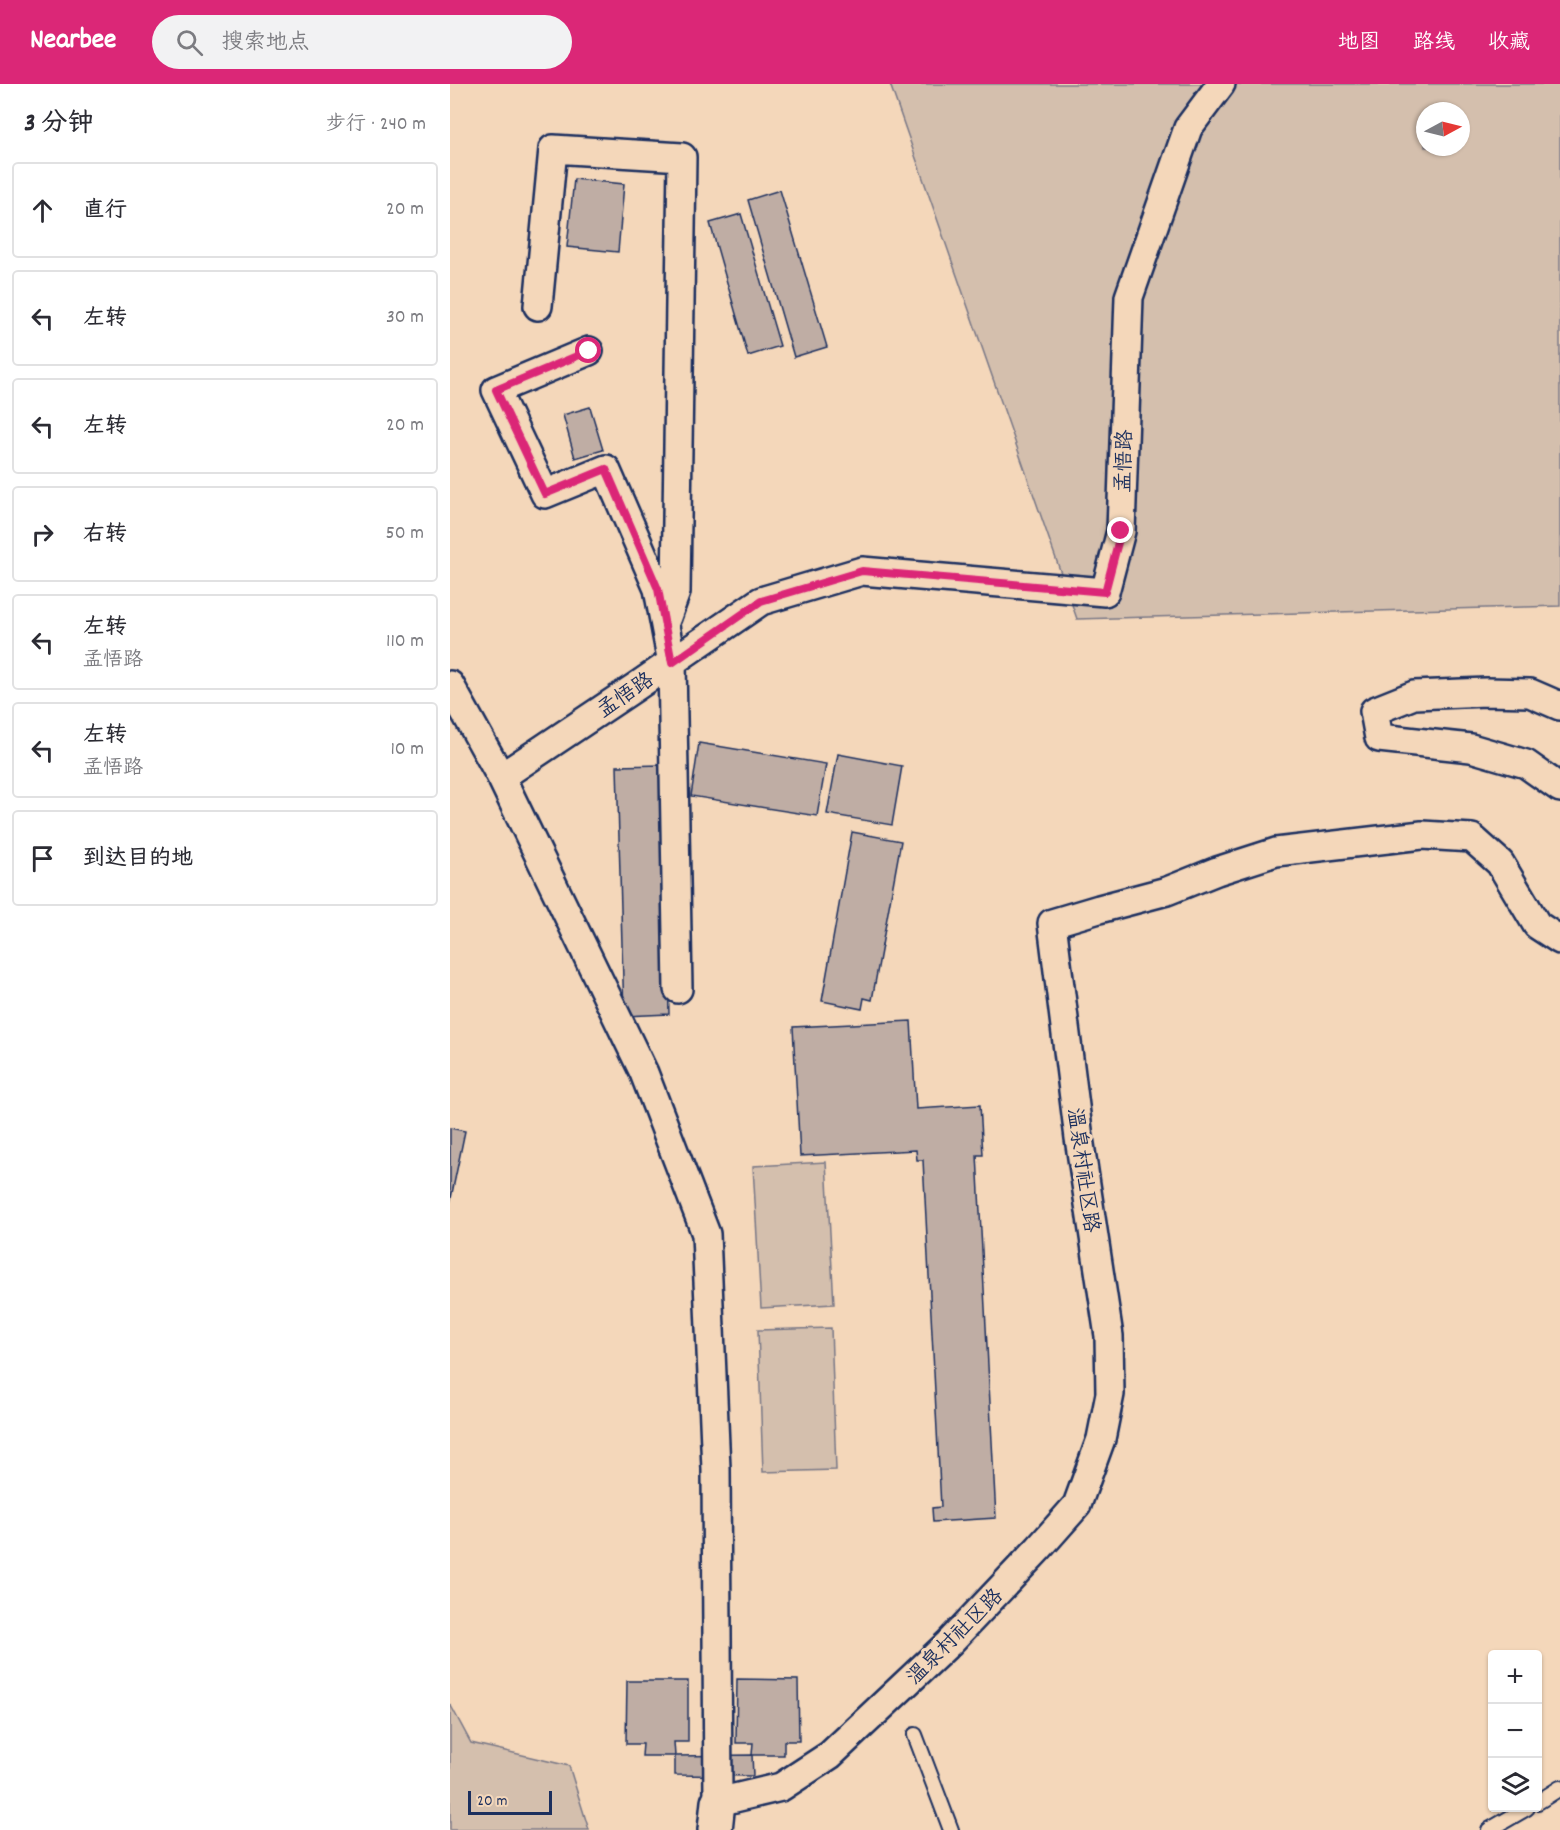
<!DOCTYPE html>
<html lang="zh">
<meta charset="utf-8">
<style>
:root{--surface:#fff;--page:#f2f2f3;--text:#2b2b33;--muted:#7c7c81;--line:#e1e1e2;--accent:#db2777}
body{margin:0;font-family:Dekko,"LXGW WenKai TC",sans-serif;background:var(--page);color:var(--text)}
.controls{position:absolute;right:18px;bottom:18px;display:grid;overflow:hidden;border-radius:6px;box-shadow:0 2px 4px #0004}
.controls button{width:54px;height:54px;display:grid;place-items:center;padding:0;border:0;border-bottom:2px solid var(--line);background:var(--surface);color:var(--text);font:30px sans-serif}
.compass{position:absolute;left:966px;top:18px;width:54px;height:54px;border-radius:50%;background:var(--surface);box-shadow:0 2px 4px #0004;rotate:83deg}
.scale{position:absolute;left:18px;bottom:15px;width:84px;box-sizing:border-box;padding-left:6px;border:3px solid #1b2f5e;border-top:0;font-size:16px;line-height:21px;white-space:nowrap;color:#1b2f5e;-webkit-text-stroke:4px #f4d7ba;paint-order:stroke}
.stop{position:absolute;width:18px;height:18px;margin:-14px;border:4px solid #db2777;border-radius:50%;background:#fff}
.stop.end{background:#db2777;border-color:#fff;box-shadow:0 2px 6px #0008}
.list{margin:0;padding:0;list-style:none}
h2{display:flex;justify-content:space-between;align-items:center;height:78px;margin:0;padding:0 24px;font-size:26px}
h2 small{font-size:20px;font-weight:400;color:var(--muted)}
.list li{display:grid;grid-template-columns:39px 1fr auto;gap:18px;align-items:center;box-sizing:border-box;height:96px;margin:0 12px 12px;padding:0 12px;border:2px solid var(--line);border-radius:6px}
.list b{display:block;font-size:22px;white-space:nowrap}
.list p{margin:0;font-size:20px;white-space:nowrap;color:var(--muted)}
.list em{font-size:20px;font-style:normal;color:var(--muted)}
.icon{flex:none;width:33px;height:33px;fill:none;stroke:currentColor;stroke-width:2;stroke-linecap:round;stroke-linejoin:round}
.map{position:relative;flex:none;width:1110px;height:1746px;overflow:hidden}
header{display:flex;align-items:center;gap:36px;box-sizing:border-box;height:84px;padding:0 30px;background:var(--accent);color:#fff}
header strong{font-size:28px}
nav{display:flex;gap:33px;margin-inline-start:auto;font-size:21px}
.search{width:420px;height:54px;background:var(--page);display:flex;align-items:center;gap:15px;box-sizing:border-box;padding:0 21px;border-radius:33px;color:var(--muted);font-size:22px}
main{display:flex}
aside{flex:1;background:var(--surface)}
.map>svg:first-child{display:block}
.green{fill:#d4bfad;stroke:#787786;stroke-width:1.5;fill-rule:evenodd}
.building{fill:#bfada4;stroke:#1b2f5e;stroke-width:1.5}
.lines{fill:none;stroke-linecap:round;stroke-linejoin:round}
.service-casing{stroke:#1b2f5e;stroke-width:18}
.minor-casing{stroke:#1b2f5e;stroke-width:32}
.tertiary-casing{stroke:#1b2f5e;stroke-width:38}
.service{stroke:#f4d7ba;stroke-width:14}
.minor{stroke:#f4d7ba;stroke-width:27}
.tertiary{stroke:#f4d7ba;stroke-width:33}
.route{stroke:#db2777;stroke-width:8}
.labels{text-anchor:middle;stroke-width:6;stroke-linejoin:round;paint-order:stroke}
.street-label{font-size:21px;fill:#1b2f5e;stroke:#f4d7ba}
</style>
<header>
<strong>Nearbee</strong>
<div class="search"><svg class="icon" aria-label="search" viewBox="0 0 24 24"><circle cx="10" cy="10" r="6"/><path d="M15 15l6 6"/></svg>搜索地点</div>
<nav><a>地图</a><a>路线</a><a>收藏</a></nav>
</header>
<main>
<aside>
<h2>3 分钟<small>步行 · 240 m</small></h2>
<ul class="list">
<li><svg class="icon" aria-label="ahead" viewBox="0 0 24 24"><path d="M12 20V5M6 11l6-6 6 6"/></svg><div><b>直行</b></div><em>20 m</em></li>
<li><svg class="icon" aria-label="left" viewBox="0 0 24 24"><path d="M17 20v-9H6M10 6l-5 5 5 5"/></svg><div><b>左转</b></div><em>30 m</em></li>
<li><svg class="icon" aria-label="left" viewBox="0 0 24 24"><path d="M17 20v-9H6M10 6l-5 5 5 5"/></svg><div><b>左转</b></div><em>20 m</em></li>
<li><svg class="icon" aria-label="right" viewBox="0 0 24 24"><path d="M7 20v-9h11M14 6l5 5-5 5"/></svg><div><b>右转</b></div><em>50 m</em></li>
<li><svg class="icon" aria-label="left" viewBox="0 0 24 24"><path d="M17 20v-9H6M10 6l-5 5 5 5"/></svg><div><b>左转</b><p>孟悟路</p></div><em>110 m</em></li>
<li><svg class="icon" aria-label="left" viewBox="0 0 24 24"><path d="M17 20v-9H6M10 6l-5 5 5 5"/></svg><div><b>左转</b><p>孟悟路</p></div><em>10 m</em></li>
<li><svg class="icon" aria-label="arrive" viewBox="0 0 24 24"><path d="M6 21V4h12l-3 4 3 4H6"/></svg><div><b>到达目的地</b></div></li>
</ul>
</aside>
<div class="map">
<svg width="1110" height="1746" viewBox="0 0 1110 1746">
<rect width="100%" height="100%" fill="#f4d7ba"/>
<filter id="ink" filterUnits="userSpaceOnUse"><feTurbulence type="fractalNoise" baseFrequency=".0167" numOctaves="2"/><feDisplacementMap in="SourceGraphic" scale="12" xChannelSelector="R" yChannelSelector="G"/><feConvolveMatrix kernelMatrix="1 2 1 2 8 2 1 2 1" color-interpolation-filters="sRGB"/></filter>
<g filter="url(#ink)">
<!-- green -->
<g class="green">
<path d="M440,0h670v522l-483,13zM975,27h36v36h-36z"/>
<polygon points="376,1078 384,1220 311,1224 303,1082"/>
<polygon points="381,1244 386,1386 313,1388 308,1246"/>
<polygon points="0,1620 21,1659 119,1682 139,1746 0,1746"/>
</g>
<!-- building -->
<g class="building">
<polygon points="124,95 174,100 168,168 117,163"/>
<polygon points="330,106 377,263 344,273 298,116"/>
<polygon points="291,130 330,262 298,272 260,139"/>
<polygon points="140,323 153,366 125,374 113,331"/>
<polygon points="249,659 376,680 367,732 241,712"/>
<polygon points="388,670 452,682 442,741 377,730"/>
<polygon points="213,681 219,930 174,932 167,682"/>
<polygon points="402,748 451,757 422,916 414,914 412,925 372,917"/>
<polygon points="461,937 466,1025 530,1021 533,1071 527,1071 546,1434 483,1438 482,1424 491,1423 473,1076 467,1076 466,1066 350,1072 343,943"/>
<polygon points="0,1044 15,1047 0,1119"/>
<polygon points="287,1595 348,1596 349,1657 334,1657 334,1671 302,1671 303,1659 286,1659"/>
<polygon points="177,1597 238,1597 238,1658 224,1658 225,1672 192,1672 193,1660 176,1660"/>
<polygon points="302,1671 303,1692 225,1691 225,1672"/>
</g>
<g class="lines">
<!-- service casing -->
<g class="service-casing">
<g id="service">
<polyline points="465,1651 501,1746"/>
<polyline points="1088,1718 1110,1704"/>
<polyline points="1039,1746 1077,1724"/>
</g>
</g>
<!-- minor casing -->
<g class="minor-casing">
<g id="minor">
<polyline points="88,222 103,65 232,73 226,508 217,533"/>
<polyline points="139,267 46,306 95,410 156,385 208,505 222,579 228,905"/>
<polyline points="0,601 51,693 187,602 311,517 412,487 655,508 671,447 679,213 738,44 771,0"/>
<polyline points="1110,622 1080,609 1036,608 964,611 924,627 929,654 1021,664 1076,680 1110,704"/>
<polyline points="51,693 194,989 256,1150 266,1385 268,1718 331,1703 380,1671 498,1560 589,1464 627,1421 651,1355 660,1310 659,1252 629,1054 602,839 649,825 717,807 767,787 826,768 972,751 1022,754 1050,779 1087,841 1110,856"/>
</g>
</g>
<!-- tertiary casing -->
<g class="tertiary-casing">
<polyline id="tertiary" points="265,1746 268,1718"/>
</g>
<!-- service -->
<use href="#service" class="service"/>
<!-- minor -->
<use href="#minor" class="minor"/>
<!-- tertiary -->
<use href="#tertiary" class="tertiary"/>
</g>
</g>
<g class="lines" filter="url(#ink)">
<!-- route -->
<polyline class="route" points="139,267 46,306 95,410 156,385 208,505 222,579 311,517 412,487 655,508 671,447"/>
</g>
<g class="labels">
<!-- street labels -->
<g class="street-label">
<text transform="translate(673 377) rotate(-88)" y="7">孟悟路</text>
<text transform="translate(175 610) rotate(-34)" y="7">孟悟路</text>
<text transform="translate(634 1086) rotate(82)" y="7">温泉村社区路</text>
<text transform="translate(504 1552) rotate(-45)" y="7">温泉村社区路</text>
</g>
</g>
</svg>
<div class="controls">
<button>+</button>
<button>−</button>
<button><svg class="icon" aria-label="layers" viewBox="0 0 24 24"><path d="M12 4l9 5-9 5-9-5zM3 14l9 5 9-5"/></svg></button>
</div>
<svg class="compass" viewBox="-18 -18 36 36"><path d="M0-13l5 13h-10z" fill="#e53935"/><path d="M0 13l5-13h-10z" fill="#7c7c81"/></svg>
<div class="scale">20 m</div>
<div class="stop" style="left:139px;top:267px"></div>
<div class="stop end" style="left:671px;top:447px"></div>
</div>
</main>
